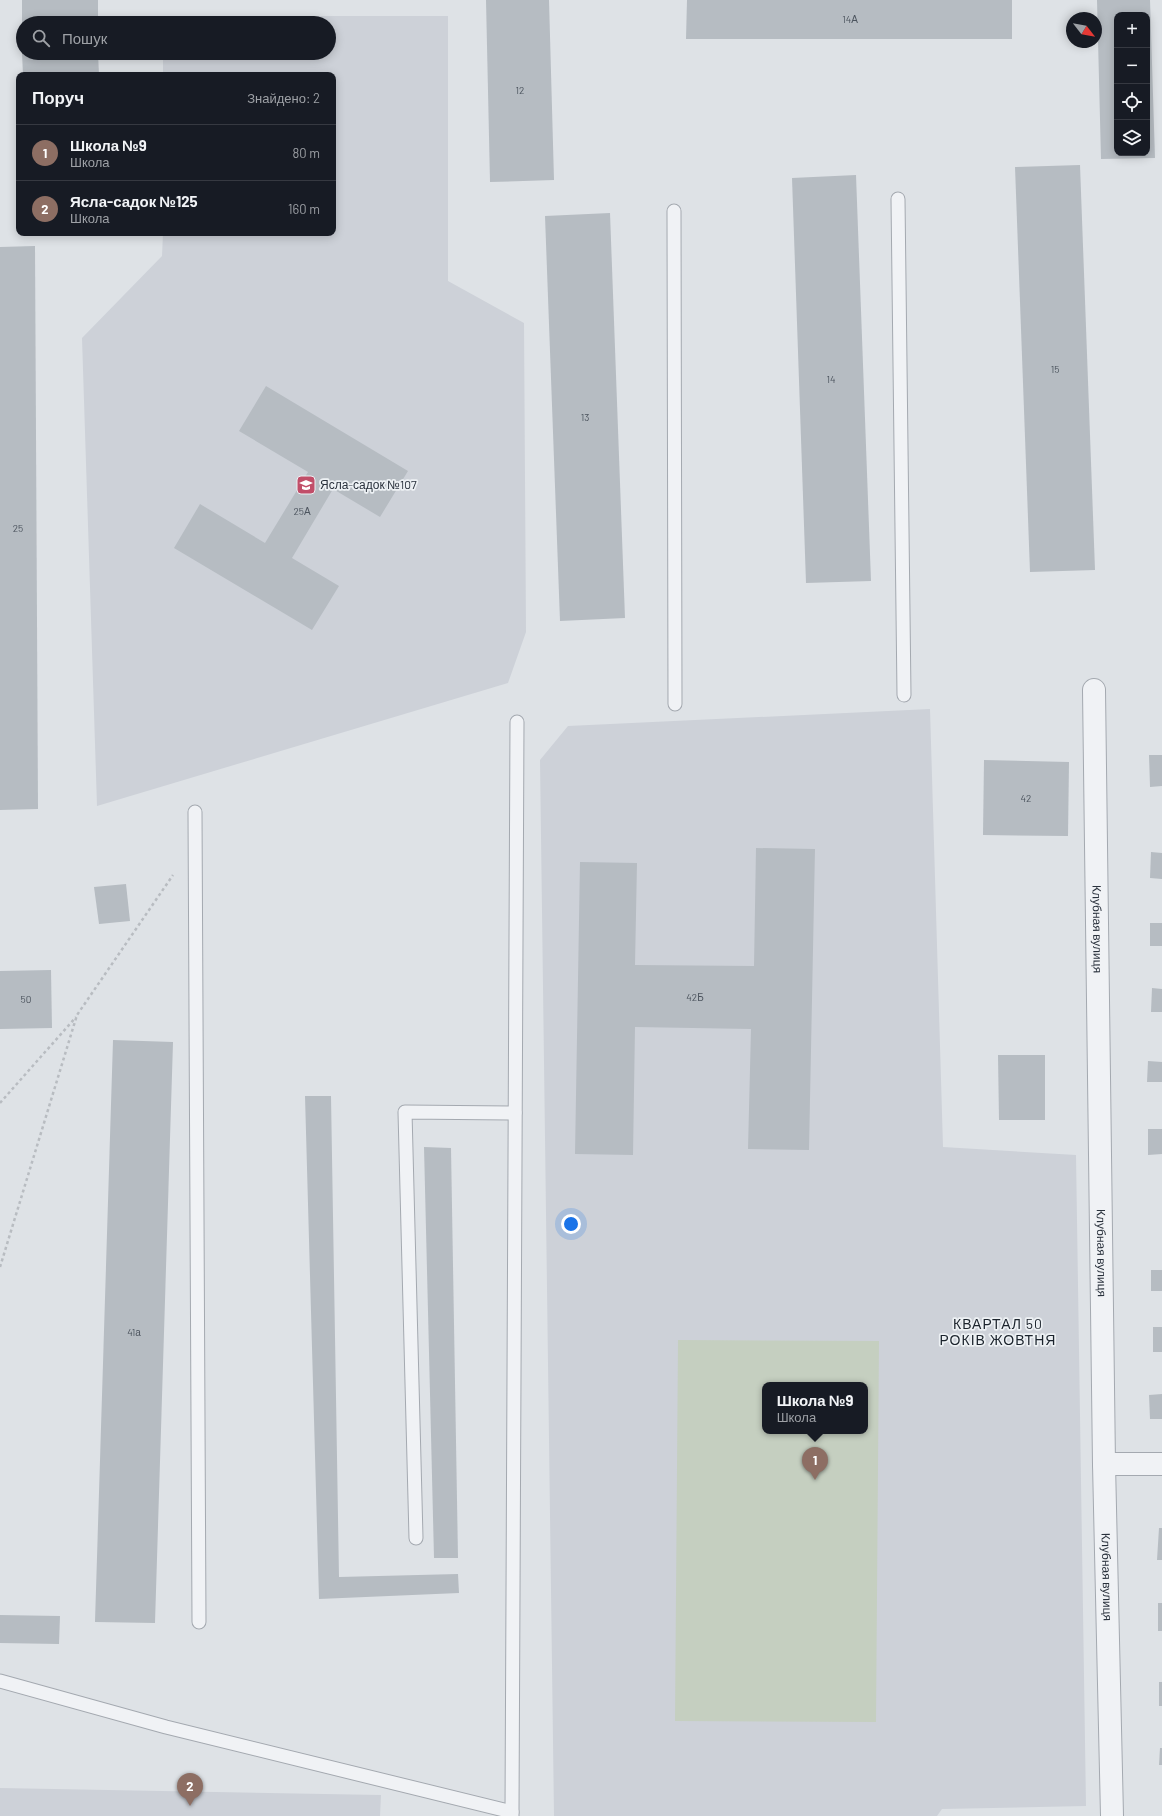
<!DOCTYPE html>
<html lang="uk">
<meta charset="utf-8">
<style>
:root{--surface:#171b24;--page:#242831;--text:#f1f3f6;--muted:#9ea1a6;--line:#363941;--accent:#ea580c}
body{margin:0;font-family:Barlow,sans-serif;background:var(--page);color:var(--text)}
.controls{position:absolute;right:12px;top:12px;display:grid;overflow:hidden;border-radius:8px;box-shadow:0 2px 10px #0003}
.controls button{width:36px;height:36px;display:grid;place-items:center;padding:0;border:0;border-bottom:1px solid var(--line);background:var(--surface);color:var(--text);font:20px sans-serif}
.compass{position:absolute;left:1066px;top:12px;width:36px;height:36px;border-radius:50%;background:var(--surface);box-shadow:0 2px 10px #0003;rotate:121deg}
.you{position:absolute;left:571px;top:1224px;width:14px;height:14px;margin:-10px;border:3px solid #fff;border-radius:50%;background:#1a73e8;box-shadow:0 0 0 6px #1a73e833}
.badge{display:grid;place-items:center;width:26px;height:26px;border-radius:50%;background:var(--accent);color:#fff;font-size:13px;font-weight:700}
.pin{position:absolute;translate:-50% -33px;filter:drop-shadow(0 1px 2px #0008)}
.pin::after{content:'';position:absolute;top:21px;width:14px;height:12px;background:inherit;clip-path:polygon(0 0,100% 0,50% 100%)}
.popup{position:absolute;left:762px;top:1382px;width:106px;height:52px;box-sizing:border-box;display:grid;place-content:center;border-radius:8px;background:var(--surface);filter:drop-shadow(0 1px 3px #0005);font-size:13px;white-space:nowrap;color:var(--muted)}
.popup b{font-size:15px;color:var(--text)}
.popup::after{content:'';position:absolute;left:50%;top:100%;margin-left:-8px;border:8px solid transparent;border-top-color:var(--surface)}
.list{margin:0;padding:0;list-style:none}
h2{display:flex;justify-content:space-between;align-items:center;height:52px;margin:0;padding:0 16px;font-size:17px}
h2 small{font-size:13px;font-weight:400;color:var(--muted)}
.list li{display:grid;grid-template-columns:26px 1fr auto;gap:12px;align-items:center;box-sizing:border-box;height:56px;padding:0 16px;border-top:1px solid var(--line)}
.list b{display:block;font-size:15px;white-space:nowrap}
.list p{margin:0;font-size:13px;white-space:nowrap;color:var(--muted)}
.list em{font-size:13px;font-style:normal;color:var(--muted)}
.icon{flex:none;width:22px;height:22px;fill:none;stroke:currentColor;stroke-width:2;stroke-linecap:round;stroke-linejoin:round}
.map{position:relative;flex:none;width:1162px;height:1816px;overflow:hidden}
.search{position:absolute;background:var(--surface);box-shadow:0 2px 10px #0003;left:16px;top:16px;width:320px;height:44px;display:flex;align-items:center;gap:10px;box-sizing:border-box;padding:0 14px;border-radius:22px;color:var(--muted);font-size:15px}
.panel{position:absolute;background:var(--surface);box-shadow:0 2px 10px #0003;left:16px;top:72px;width:320px;height:164px;border-radius:8px}
.map>svg:first-child{display:block}
.built{fill:#cdd1d8;fill-rule:evenodd}
.green{fill:#c5cfc0;fill-rule:evenodd}
.building{fill:#b6bcc2;fill-rule:evenodd}
.lines{fill:none;stroke-linecap:round;stroke-linejoin:round}
.lane-casing{stroke:#a4a9b0;stroke-width:15}
.street-casing{stroke:#a4a9b0;stroke-width:24}
.path{stroke:#b8bcc1;stroke-width:2.5;stroke-dasharray:3 3;stroke-linecap:butt}
.lane{stroke:#f0f2f5;stroke-width:13}
.street{stroke:#f0f2f5;stroke-width:22}
.labels{text-anchor:middle;stroke-width:3.5;stroke-linejoin:round;paint-order:stroke}
.number-label{font-size:10px;fill:#4c545e}
.poi-label{font-size:12px;fill:#29313c;stroke:#edf1f4;text-anchor:start}
.street-label{font-size:12px;fill:#29313c;stroke:#edf1f4}
.quarter-label{font-size:14px;letter-spacing:1px;fill:#1b232c;stroke:#edf1f4}
</style>
<div class="map">
<svg width="1162" height="1816" viewBox="0 0 1162 1816">
<rect width="100%" height="100%" fill="#dee2e6"/>
<!-- built -->
<g class="built">
<polygon points="163,16 448,16 448,281 524,323 526,632 508,683 97,806 82,338 162,256 163,233 333,233 333,75 163,75 163,53 329,53 329,23 163,23"/>
<path d="M930,709l13,438 133,8 10,651 -144,3 -5,7h-383l-14,-1056 28,-34zM765,1385h100v46h-100z"/>
<polygon points="0,1788 381,1795 380,1816 0,1816"/>
</g>
<!-- green -->
<path class="green" d="M678,1340l201,1 -3,381 -201,-1zM765,1385h100v46h-100z"/>
<!-- building -->
<g class="building">
<rect x="22" y="0" width="76" height="23"/>
<polygon points="486,0 549,0 554,180 490,182"/>
<polygon points="687,0 1012,0 1012,39 686,39"/>
<path d="M1097,0h53l5,158 -54,1zM1117,15h30v138h-30z"/>
<polygon points="22,53 98,53 99,75 23,75"/>
<polygon points="1080,165 1095,570 1030,572 1015,167"/>
<polygon points="856,175 871,581 806,583 792,178"/>
<polygon points="610,213 625,618 560,621 545,216"/>
<polygon points="35,246 38,809 0,810 0,247"/>
<polygon points="266,386 408,471 380,517 333,489 292,558 339,586 312,630 174,548 200,504 265,543 308,472 239,431"/>
<polygon points="1149,755 1162,755 1162,786 1150,787"/>
<polygon points="984,760 1069,762 1068,836 983,835"/>
<polygon points="756,848 815,849 809,1150 748,1149 751,1029 635,1027 633,1155 575,1154 580,862 637,863 635,965 754,966"/>
<polygon points="1151,852 1162,853 1162,879 1150,878"/>
<polygon points="126,884 130,921 99,924 94,887"/>
<rect x="1150" y="923" width="12" height="23"/>
<polygon points="51,970 52,1028 0,1029 0,971"/>
<polygon points="1152,988 1162,989 1162,1012 1151,1012"/>
<polygon points="113,1040 173,1042 155,1623 95,1622"/>
<polygon points="998,1055 1045,1055 1045,1120 999,1120"/>
<polygon points="1148,1061 1162,1062 1162,1082 1147,1082"/>
<polygon points="305,1096 331,1096 339,1577 458,1574 459,1593 319,1599"/>
<polygon points="1148,1129 1162,1129 1162,1154 1148,1155"/>
<polygon points="424,1147 451,1148 458,1558 434,1558"/>
<rect x="1151" y="1270" width="11" height="21"/>
<rect x="1153" y="1327" width="9" height="25"/>
<polygon points="1162,1394 1162,1419 1150,1419 1149,1395"/>
<polygon points="1159,1528 1162,1528 1162,1560 1157,1560"/>
<rect x="1158" y="1603" width="4" height="28"/>
<polygon points="0,1615 60,1616 59,1644 0,1643"/>
<rect x="1159" y="1682" width="3" height="24"/>
<polygon points="1160,1748 1162,1748 1162,1765 1159,1765"/>
</g>
<g class="lines">
<!-- lane casing -->
<g class="lane-casing">
<g id="lane">
<polyline points="898,199 904,695"/>
<polyline points="674,211 675,704"/>
<polyline points="195,812 199,1622"/>
<polyline points="416,1538 405,1112 515,1113"/>
<polyline points="0,1681 166,1727 512,1812 512,1816"/>
<polyline points="512,1812 517,722"/>
</g>
</g>
<!-- street casing -->
<g class="street-casing">
<g id="street">
<path id="s1" d="M1094,690l10,774 8,352"/>
<polyline points="1104,1464 1162,1464"/>
</g>
</g>
<!-- path -->
<g class="path">
<polyline points="0,1103 76,1017"/>
<polyline points="0,1267 77,1015 173,875"/>
</g>
<!-- lane -->
<use href="#lane" class="lane"/>
<!-- street -->
<use href="#street" class="street"/>
</g>
<!-- icons -->
<defs>
<g id="school-square" transform="scale(1)"><rect x="-9" y="-9" width="18" height="18" rx="4" fill="#c14e69" stroke="#edf1f4"/><path d="M0-5L7-2L0 1L-7-2ZM-4 1L0 2.5L4 1V4Q0 6-4 4Z" fill="#fff"/></g>
</defs>
<g fill-rule="evenodd">
<use href="#school-square" x="306" y="485"/>
</g>
<g class="labels">
<!-- number labels -->
<g class="number-label">
<text x="850" y="23">14А</text>
<text x="520" y="94">12</text>
<text x="1055" y="373">15</text>
<text x="831" y="383">14</text>
<text x="585" y="421">13</text>
<text x="302" y="515">25А</text>
<text x="18" y="532">25</text>
<text x="1026" y="802">42</text>
<text x="695" y="1001">42Б</text>
<text x="26" y="1003">50</text>
<text x="134" y="1336">41а</text>
</g>
<!-- poi labels -->
<g class="poi-label">
<text x="320" y="489">Ясла-садок №107</text>
</g>
<!-- street labels -->
<g class="street-label">
<text dy="4" stroke="none"><textPath href="#s1" startOffset="239">Клубная вулиця</textPath></text>
<text dy="4" stroke="none"><textPath href="#s1" startOffset="563">Клубная вулиця</textPath></text>
<text dy="4" stroke="none"><textPath href="#s1" startOffset="887">Клубная вулиця</textPath></text>
</g>
<!-- quarter labels -->
<g class="quarter-label">
<text x="998" y="1329">КВАРТАЛ 50<tspan x="998" dy="16">РОКІВ ЖОВТНЯ</tspan></text>
</g>
</g>
</svg>
<div class="controls">
<button>+</button>
<button>−</button>
<button><svg class="icon" aria-label="locate" viewBox="0 0 24 24"><circle cx="12" cy="12" r="6"/><path d="M12 2v4M12 18v4M2 12h4M18 12h4"/></svg></button>
<button><svg class="icon" aria-label="layers" viewBox="0 0 24 24"><path d="M12 4l9 5-9 5-9-5zM3 14l9 5 9-5"/></svg></button>
</div>
<svg class="compass" viewBox="-18 -18 36 36"><path d="M0-13l5 13h-10z" fill="#e53935"/><path d="M0 13l5-13h-10z" fill="#9ea1a6"/></svg>
<div class="you"></div>
<div class="pin badge" style="left:815px;top:1480px;background:#8d6e63">1</div>
<div class="popup"><b>Школа №9</b>Школа</div>
<div class="pin badge" style="left:190px;top:1806px;background:#8d6e63">2</div>
<div class="search"><svg class="icon" aria-label="search" viewBox="0 0 24 24"><circle cx="10" cy="10" r="6"/><path d="M15 15l6 6"/></svg>Пошук</div>
<section class="panel">
<h2>Поруч<small>Знайдено: 2</small></h2>
<ul class="list">
<li><span class="badge" style="background:#8d6e63">1</span><div><b>Школа №9</b><p>Школа</p></div><em>80 m</em></li>
<li><span class="badge" style="background:#8d6e63">2</span><div><b>Ясла-садок №125</b><p>Школа</p></div><em>160 m</em></li>
</ul>
</section>
</div>
